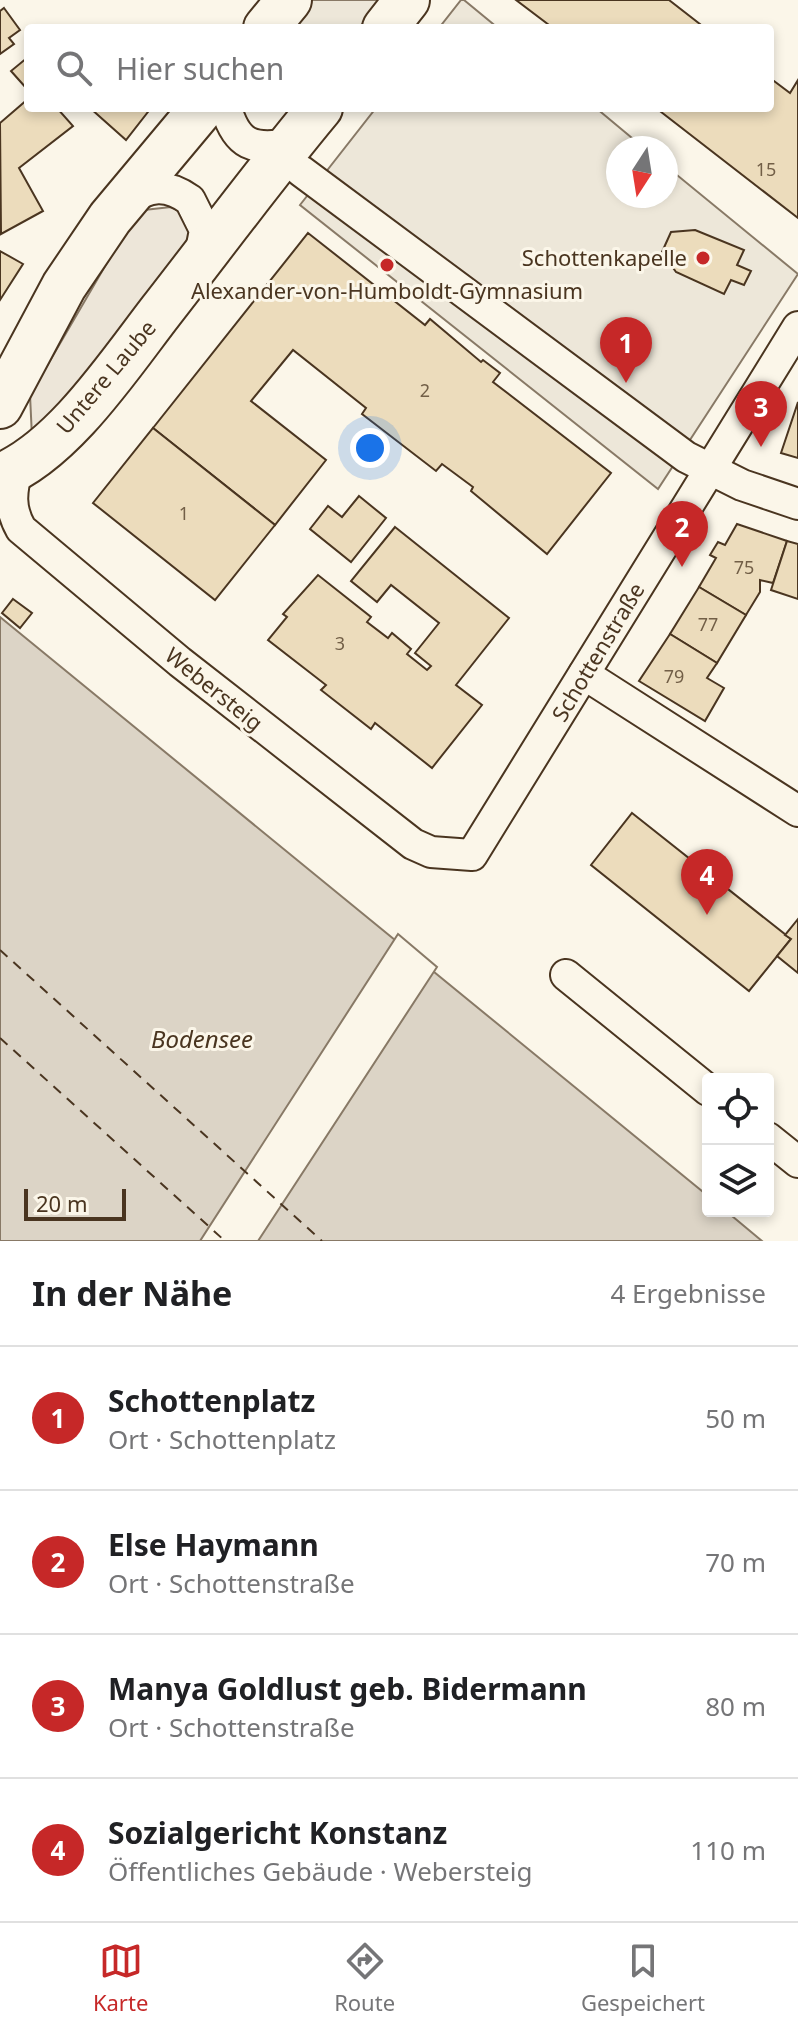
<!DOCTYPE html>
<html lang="de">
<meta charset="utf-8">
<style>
:root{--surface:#fff;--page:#f2f2f2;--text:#202124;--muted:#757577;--line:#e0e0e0;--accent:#c62828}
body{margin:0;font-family:"Noto Sans",sans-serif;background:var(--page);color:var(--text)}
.controls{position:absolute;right:24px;bottom:24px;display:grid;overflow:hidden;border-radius:8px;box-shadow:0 4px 12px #0003}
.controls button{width:72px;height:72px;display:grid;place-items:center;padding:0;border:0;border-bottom:2px solid var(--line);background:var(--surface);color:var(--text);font:40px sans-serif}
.compass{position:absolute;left:606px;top:136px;width:72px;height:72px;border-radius:50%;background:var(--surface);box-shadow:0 4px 12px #0003;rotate:192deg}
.scale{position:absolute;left:24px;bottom:20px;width:102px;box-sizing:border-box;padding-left:8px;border:4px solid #4a3520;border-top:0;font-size:22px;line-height:28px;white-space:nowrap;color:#4a3520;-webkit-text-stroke:6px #fbf6e9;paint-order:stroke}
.you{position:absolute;left:370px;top:448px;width:28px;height:28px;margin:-20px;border:6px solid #fff;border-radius:50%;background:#1a73e8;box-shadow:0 0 0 12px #1a73e833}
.badge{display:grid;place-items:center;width:52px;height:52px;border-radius:50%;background:var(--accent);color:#fff;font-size:26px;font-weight:700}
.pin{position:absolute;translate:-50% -66px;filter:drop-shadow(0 2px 4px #0008)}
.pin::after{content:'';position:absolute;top:42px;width:28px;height:24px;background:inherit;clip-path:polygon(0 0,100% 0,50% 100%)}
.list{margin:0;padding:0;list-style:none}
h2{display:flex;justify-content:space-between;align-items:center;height:104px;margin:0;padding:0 32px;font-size:34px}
h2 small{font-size:26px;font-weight:400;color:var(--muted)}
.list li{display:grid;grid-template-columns:52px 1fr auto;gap:24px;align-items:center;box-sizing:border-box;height:144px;padding:0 32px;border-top:2px solid var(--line)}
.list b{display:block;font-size:30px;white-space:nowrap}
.list p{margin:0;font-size:26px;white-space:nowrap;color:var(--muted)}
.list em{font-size:26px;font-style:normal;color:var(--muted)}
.icon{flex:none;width:44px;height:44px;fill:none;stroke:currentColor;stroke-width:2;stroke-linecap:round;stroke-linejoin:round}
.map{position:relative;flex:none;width:798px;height:1241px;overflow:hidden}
.search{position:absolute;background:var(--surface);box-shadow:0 4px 12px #0003;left:24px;right:24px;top:24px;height:88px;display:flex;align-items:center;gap:20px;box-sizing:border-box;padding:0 28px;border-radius:8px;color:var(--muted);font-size:30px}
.sheet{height:680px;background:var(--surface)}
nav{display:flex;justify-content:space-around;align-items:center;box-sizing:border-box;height:112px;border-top:2px solid var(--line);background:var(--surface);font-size:22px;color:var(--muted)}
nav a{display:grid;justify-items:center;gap:4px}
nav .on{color:var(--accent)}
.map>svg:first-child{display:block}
.green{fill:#ede6d9;stroke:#887966;stroke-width:2}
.parking{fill:#ede7d9;stroke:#887966;stroke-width:2}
.water{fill:#dcd4c6;stroke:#887966;stroke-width:2}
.pier{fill:#fbf6e9;stroke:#887966;stroke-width:2}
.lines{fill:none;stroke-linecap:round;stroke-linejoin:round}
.ferry{stroke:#4a3520;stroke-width:2;stroke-dasharray:10 8;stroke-linecap:butt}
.building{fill:#ecdcbc;stroke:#4a3520;stroke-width:2}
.street-casing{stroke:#4a3520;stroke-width:34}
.secondary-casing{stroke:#4a3520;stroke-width:48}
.street{stroke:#fbf6e9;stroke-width:30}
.secondary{stroke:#fbf6e9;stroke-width:44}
.poi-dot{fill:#c62828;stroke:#fbf6e9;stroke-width:3}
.labels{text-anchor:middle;stroke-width:6;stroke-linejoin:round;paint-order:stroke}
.number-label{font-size:18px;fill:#725f47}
.poi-label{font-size:22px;fill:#4a3520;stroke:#fbf6e9;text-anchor:end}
.street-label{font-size:22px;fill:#4a3520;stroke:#fbf6e9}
.water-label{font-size:24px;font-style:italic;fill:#4a3520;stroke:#fbf6e9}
</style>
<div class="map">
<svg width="798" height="1241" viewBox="0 0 798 1241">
<rect width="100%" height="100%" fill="#fbf6e9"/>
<!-- green -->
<polygon class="green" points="171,207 184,214 190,231 187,253 45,430 32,437 30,395 129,225 144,210"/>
<!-- parking -->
<g class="parking">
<polygon points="312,0 382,0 359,28 290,28"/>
<polygon points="461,0 464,0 498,28 439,28"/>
<polygon points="376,108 596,108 644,148 618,148 618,196 666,196 666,166 798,274 658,489 300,205"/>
</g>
<!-- water -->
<polygon class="water" points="0,617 708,1196 708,1211 726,1211 762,1241 0,1241"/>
<!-- pier -->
<polygon class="pier" points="398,934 437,967 258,1241 200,1241"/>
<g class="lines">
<!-- ferry -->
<g class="ferry">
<polyline points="0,950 322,1241"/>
<polyline points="0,1038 225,1241"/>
</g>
</g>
<!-- building -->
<g class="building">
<polygon points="516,0 669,0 705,28 553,28"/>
<polygon points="4,8 20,30 9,38 14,44 0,54 0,11"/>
<polygon points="28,57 28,88 27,89 11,71"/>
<polygon points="770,78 790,93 798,80 798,218 656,108 770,108"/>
<polygon points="28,99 28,108 57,108 73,126 19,168 43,211 1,234 0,123"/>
<polygon points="90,108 151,108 126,140"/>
<polygon points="695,230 744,250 737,265 751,271 744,285 731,280 724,294 676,272 662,252 671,232"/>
<polygon points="308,233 425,325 430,319 481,362 483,360 500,373 493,382 611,473 547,554 471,491 473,487 442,464 436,471 362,414 366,408 293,350 251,401 326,460 275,525 153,428"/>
<polygon points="0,251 23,264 0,300"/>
<polygon points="798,402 798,458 781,453"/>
<polygon points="153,428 275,525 215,600 93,503"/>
<polygon points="359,496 386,518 351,562 310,529 328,506 342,517"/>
<polygon points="737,524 787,541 773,583 760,580 760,592 746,615 699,587 716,558 710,555 718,542 725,545"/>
<polygon points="395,527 509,618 456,685 482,705 432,768 375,723 371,729 321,690 326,685 268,640 287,617 283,614 318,575 371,617 367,622 388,638 392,633 411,649 407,654 427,670 431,666 415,653 439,623 391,585 377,602 351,581"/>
<polygon points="787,541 798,544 798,599 771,590"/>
<polygon points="699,587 746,615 717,663 670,634"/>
<polygon points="13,599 32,613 20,628 2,613"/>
<polygon points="670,634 717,663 707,678 724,688 705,721 639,681"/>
<polygon points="632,813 791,939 749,991 591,865"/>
<polygon points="798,919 798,973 777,956 791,939 785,935"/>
</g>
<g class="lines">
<!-- street casing -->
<g class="street-casing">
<g id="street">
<path d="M226,108c11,38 27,42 64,36"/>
<polyline points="301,171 686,457 742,485 798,504"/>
<path d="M128,202c20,-18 40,-18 62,-2l15,30 -6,31"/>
<path d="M17,469c-6,23 -8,39 4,60l159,133 233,182 18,8 41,3 326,-528"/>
<polyline points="584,674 798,811"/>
<polyline points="566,975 708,1090"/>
<polyline points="768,1138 798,1162"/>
</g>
</g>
<!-- secondary casing -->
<g class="secondary-casing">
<g id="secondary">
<polyline points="266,28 289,0"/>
<polyline points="385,28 407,0"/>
<polyline points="0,406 64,286 110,218 202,108"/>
<path d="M0,476c63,-25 120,-112 161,-165 53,-68 104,-137 159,-203"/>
</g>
</g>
<!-- street -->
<use href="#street" class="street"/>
<!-- secondary -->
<use href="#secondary" class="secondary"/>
</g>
<!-- markers -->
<g class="poi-dot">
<circle cx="703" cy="258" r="8"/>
<circle cx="387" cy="265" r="8"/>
</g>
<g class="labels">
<!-- number labels -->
<g class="number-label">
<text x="766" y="176">15</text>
<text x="425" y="397">2</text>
<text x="184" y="520">1</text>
<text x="744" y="574">75</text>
<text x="708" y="631">77</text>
<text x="340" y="650">3</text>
<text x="674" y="683">79</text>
</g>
<!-- poi labels -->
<g class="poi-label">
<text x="687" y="266">Schottenkapelle</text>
<text x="387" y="299" text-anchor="middle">Alexander-von-Humboldt-Gymnasium</text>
</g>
<!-- street labels -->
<g class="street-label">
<text transform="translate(106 377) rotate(-50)" y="8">Untere Laube</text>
<text transform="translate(598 652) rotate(-59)" y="8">Schottenstraße</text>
<text transform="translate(214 689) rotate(39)" y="8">Webersteig</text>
</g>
<!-- water labels -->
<g class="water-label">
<text x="202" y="1048">Bodensee</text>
</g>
</g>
</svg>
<div class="controls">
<button><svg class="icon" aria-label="locate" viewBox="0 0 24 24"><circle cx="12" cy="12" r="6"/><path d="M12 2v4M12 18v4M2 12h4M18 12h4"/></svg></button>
<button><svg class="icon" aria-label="layers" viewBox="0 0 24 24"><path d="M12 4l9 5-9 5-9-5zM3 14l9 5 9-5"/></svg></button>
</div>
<svg class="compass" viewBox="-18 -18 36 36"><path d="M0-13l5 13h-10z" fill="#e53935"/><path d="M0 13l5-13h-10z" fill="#757577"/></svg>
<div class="scale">20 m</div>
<div class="you"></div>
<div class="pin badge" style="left:626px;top:383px">1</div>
<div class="pin badge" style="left:682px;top:567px">2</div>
<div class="pin badge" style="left:761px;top:447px">3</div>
<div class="pin badge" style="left:707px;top:915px">4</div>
<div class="search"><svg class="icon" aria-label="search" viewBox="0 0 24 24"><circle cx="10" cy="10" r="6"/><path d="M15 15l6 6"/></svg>Hier suchen</div>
</div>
<section class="sheet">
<h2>In der Nähe<small>4 Ergebnisse</small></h2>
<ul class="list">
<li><span class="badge">1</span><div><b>Schottenplatz</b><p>Ort · Schottenplatz</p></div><em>50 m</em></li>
<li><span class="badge">2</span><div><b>Else Haymann</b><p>Ort · Schottenstraße</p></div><em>70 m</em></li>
<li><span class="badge">3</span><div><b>Manya Goldlust geb. Bidermann</b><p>Ort · Schottenstraße</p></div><em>80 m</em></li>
<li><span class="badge">4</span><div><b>Sozialgericht Konstanz</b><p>Öffentliches Gebäude · Webersteig</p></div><em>110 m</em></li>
</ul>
</section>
<nav>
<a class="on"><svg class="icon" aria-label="map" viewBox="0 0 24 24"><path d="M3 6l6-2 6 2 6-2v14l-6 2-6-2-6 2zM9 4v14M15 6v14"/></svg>Karte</a>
<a><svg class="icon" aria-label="directions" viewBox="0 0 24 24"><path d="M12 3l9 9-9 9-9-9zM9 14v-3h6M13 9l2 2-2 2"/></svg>Route</a>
<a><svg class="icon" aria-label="saved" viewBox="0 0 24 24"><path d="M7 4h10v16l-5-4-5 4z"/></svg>Gespeichert</a>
</nav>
